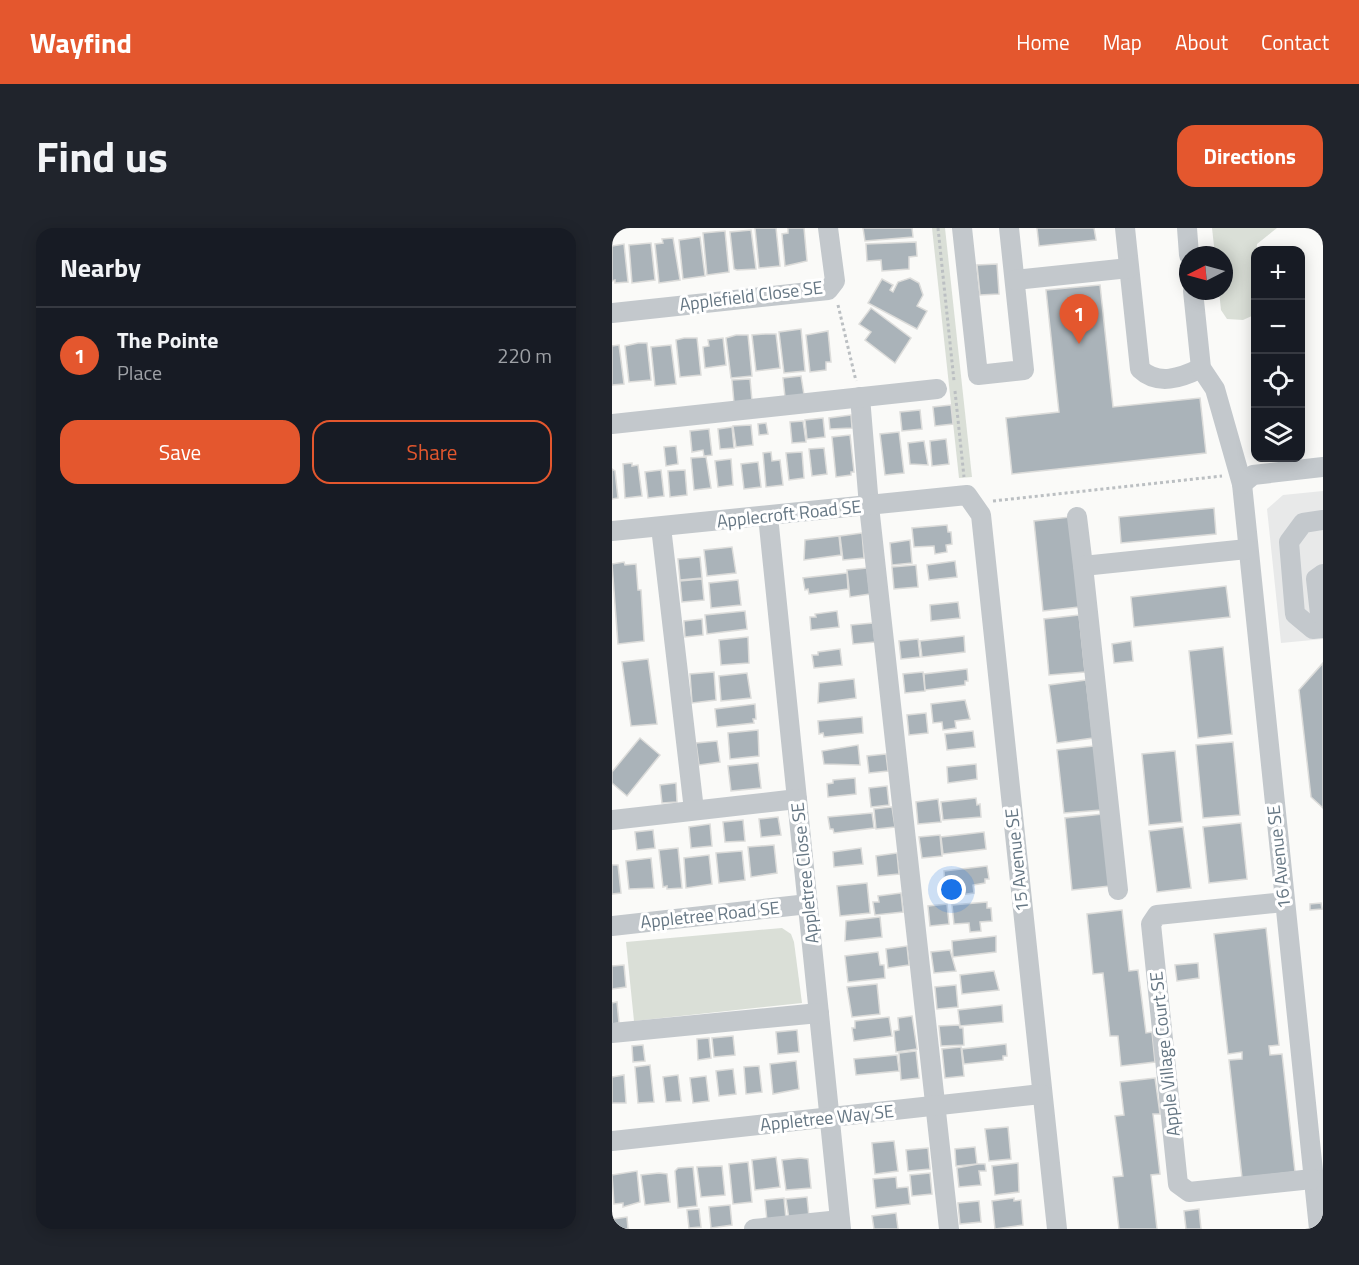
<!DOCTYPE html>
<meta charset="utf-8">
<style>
:root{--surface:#171b24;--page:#20242c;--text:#f1f3f6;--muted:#9ea1a6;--line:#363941;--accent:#e4572e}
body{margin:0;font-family:"Titillium Web",sans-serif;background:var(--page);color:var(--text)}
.controls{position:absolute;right:18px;top:18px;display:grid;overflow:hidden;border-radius:12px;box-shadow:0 3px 15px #0003}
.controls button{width:54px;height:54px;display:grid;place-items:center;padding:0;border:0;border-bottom:2px solid var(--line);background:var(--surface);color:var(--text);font:30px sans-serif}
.compass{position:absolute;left:567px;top:18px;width:54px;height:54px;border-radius:50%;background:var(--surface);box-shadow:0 3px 15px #0003;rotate:264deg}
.you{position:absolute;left:340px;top:662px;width:21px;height:21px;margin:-15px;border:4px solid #fff;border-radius:50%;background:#1a73e8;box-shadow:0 0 0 9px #1a73e833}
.badge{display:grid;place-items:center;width:39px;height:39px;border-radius:50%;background:var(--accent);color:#fff;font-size:20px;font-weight:700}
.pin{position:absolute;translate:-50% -50px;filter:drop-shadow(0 2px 3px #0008)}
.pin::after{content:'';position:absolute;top:32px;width:21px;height:18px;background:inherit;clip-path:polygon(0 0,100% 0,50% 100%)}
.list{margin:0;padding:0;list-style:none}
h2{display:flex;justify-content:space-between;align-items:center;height:78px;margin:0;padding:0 24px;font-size:26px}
h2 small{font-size:20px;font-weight:400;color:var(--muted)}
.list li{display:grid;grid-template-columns:39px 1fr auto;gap:18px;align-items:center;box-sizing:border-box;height:96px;padding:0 24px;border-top:2px solid var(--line)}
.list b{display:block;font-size:22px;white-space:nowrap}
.list p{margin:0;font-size:20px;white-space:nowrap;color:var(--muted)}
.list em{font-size:20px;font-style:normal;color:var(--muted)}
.actions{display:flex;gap:12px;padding:18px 24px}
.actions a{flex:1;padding:14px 0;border:2px solid var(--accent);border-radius:18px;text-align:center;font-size:21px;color:var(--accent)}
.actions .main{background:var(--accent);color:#fff}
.icon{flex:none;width:33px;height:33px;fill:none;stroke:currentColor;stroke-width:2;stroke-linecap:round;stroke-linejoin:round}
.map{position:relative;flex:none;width:711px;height:1001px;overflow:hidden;border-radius:18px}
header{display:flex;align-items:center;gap:36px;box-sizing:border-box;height:84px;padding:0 30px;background:var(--accent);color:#fff}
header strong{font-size:28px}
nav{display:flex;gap:33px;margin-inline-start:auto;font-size:21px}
.intro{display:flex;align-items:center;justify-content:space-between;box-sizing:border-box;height:144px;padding:0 36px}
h1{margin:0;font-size:42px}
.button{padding:15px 27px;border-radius:18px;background:var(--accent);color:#fff;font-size:21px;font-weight:700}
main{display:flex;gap:36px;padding:0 36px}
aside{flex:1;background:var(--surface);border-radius:18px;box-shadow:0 3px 15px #0003}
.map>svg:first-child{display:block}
.built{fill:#e8e9e9}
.green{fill:#dadfd7}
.building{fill:#aab3b9;stroke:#dcdcda;stroke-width:1.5}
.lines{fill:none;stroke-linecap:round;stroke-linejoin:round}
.path{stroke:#bbbfc2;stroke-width:3;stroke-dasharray:3 3;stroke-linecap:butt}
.minor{stroke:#c3c8cc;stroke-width:20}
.labels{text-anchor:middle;stroke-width:6;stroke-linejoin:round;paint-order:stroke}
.street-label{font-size:18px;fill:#657683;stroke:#fff}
</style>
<header>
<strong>Wayfind</strong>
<nav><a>Home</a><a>Map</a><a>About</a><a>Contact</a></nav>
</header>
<div class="intro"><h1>Find us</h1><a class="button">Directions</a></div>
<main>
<aside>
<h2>Nearby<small></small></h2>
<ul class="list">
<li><span class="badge">1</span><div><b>The Pointe</b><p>Place</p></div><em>220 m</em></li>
</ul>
<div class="actions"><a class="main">Save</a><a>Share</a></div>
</aside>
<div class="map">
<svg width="711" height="1001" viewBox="0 0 711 1001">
<rect width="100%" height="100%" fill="#fafaf8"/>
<!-- built -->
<polygon class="built" points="711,263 711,411 669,415 655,281 671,267"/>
<!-- green -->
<g class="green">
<polygon points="320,0 333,0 360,249 347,250"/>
<polygon points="600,0 665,0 645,16 642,87 631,92 615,91 609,82 607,63 612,63 612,27 603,27"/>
<polygon points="170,700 179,706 182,714 190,775 22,793 14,714"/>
</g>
<!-- building -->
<g class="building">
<polygon points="143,0 164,0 168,38 147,40"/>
<polygon points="176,0 192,0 195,33 173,38 170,6 176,5"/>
<polygon points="251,0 300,0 301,9 253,13"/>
<polygon points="425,0 482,0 484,12 427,18"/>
<polygon points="139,2 144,41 125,42 122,41 118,4"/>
<polygon points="113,3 117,44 95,47 91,5"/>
<polygon points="88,9 93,48 71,51 67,12"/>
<polygon points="61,10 68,52 47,55 43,16 51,15 50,11"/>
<polygon points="304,14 305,28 297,29 297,41 270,43 269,32 255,33 254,16"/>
<polygon points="39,15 43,52 20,55 17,17"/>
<polygon points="12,16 16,54 3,55 3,52 0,53 0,18"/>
<polygon points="385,36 387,66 368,67 365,37"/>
<polygon points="298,50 307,55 311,67 305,78 315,83 305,101 256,75 270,51 281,57 278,62 281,64 286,54"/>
<polygon points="488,57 501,179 588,170 594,225 400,246 394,190 447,184 434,62"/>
<polygon points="259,80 299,110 283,135 253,112 259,104 247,96"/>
<polygon points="189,101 193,143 172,145 167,104"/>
<polygon points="216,103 219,134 214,134 214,142 198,144 194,107"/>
<polygon points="153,106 164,106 168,140 144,143 140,107"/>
<polygon points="124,107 136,107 140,148 119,150 114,110"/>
<polygon points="72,110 85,110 89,147 68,149 64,112"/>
<polygon points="111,110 114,137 93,140 91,119 97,118 96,112"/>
<polygon points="26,115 35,115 39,152 17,154 13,118"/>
<polygon points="7,117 12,156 0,157 0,118"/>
<polygon points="59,117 64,156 43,158 39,119"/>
<polygon points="189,148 192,167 173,169 171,150"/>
<polygon points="138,151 140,173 122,175 120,152"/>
<polygon points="339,177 341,196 323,198 321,179"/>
<polygon points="308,182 310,201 290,203 288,184"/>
<polygon points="239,187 240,200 218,201 217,190"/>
<polygon points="211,190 213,209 195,211 193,192"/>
<polygon points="191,193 194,214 180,215 178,194"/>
<polygon points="154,195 156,206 147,207 146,196"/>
<polygon points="139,197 141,217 124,219 121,198"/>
<polygon points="120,199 122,220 108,221 106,201"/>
<polygon points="97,201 100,227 92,228 91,222 80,224 78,203"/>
<polygon points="287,204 292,245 273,247 268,206"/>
<polygon points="238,207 242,244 239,244 239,247 224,249 220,209"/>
<polygon points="334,211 337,236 320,238 318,213"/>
<polygon points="312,213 316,237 298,236 296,215"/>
<polygon points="64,218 66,236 54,238 52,219"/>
<polygon points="212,220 215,246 200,248 197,221"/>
<polygon points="159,224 160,233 168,232 171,257 154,259 151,225"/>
<polygon points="190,224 192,250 177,252 174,225"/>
<polygon points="94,229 99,260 82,262 79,230"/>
<polygon points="119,231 121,257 106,259 103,233"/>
<polygon points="146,234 149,259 132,261 129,236"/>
<polygon points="20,235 20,238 26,237 30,268 13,270 11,236"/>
<polygon points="0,241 3,243 6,270 0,271"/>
<polygon points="49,242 52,268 36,270 33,244"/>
<polygon points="73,242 75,267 58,269 56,243"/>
<polygon points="602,280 604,306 509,315 507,289"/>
<polygon points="458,289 467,379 431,383 422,293"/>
<polygon points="335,297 336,304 339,304 340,316 334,317 335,324 323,326 322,318 302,319 300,300"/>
<polygon points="250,305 252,330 231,332 228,308"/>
<polygon points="227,308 229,327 192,332 193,312"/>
<polygon points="298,312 300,335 280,337 278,315"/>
<polygon points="120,319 124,345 95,348 92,322"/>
<polygon points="88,329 90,350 68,352 66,331"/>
<polygon points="343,333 345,349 317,352 315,337"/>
<polygon points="12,334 13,337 24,336 26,362 29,362 32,413 6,416 0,336"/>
<polygon points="304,337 306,359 282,361 280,339"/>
<polygon points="255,340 258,366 238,369 235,342"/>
<polygon points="235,345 236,361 197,366 196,361 193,362 191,350"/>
<polygon points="90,351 92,372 70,374 68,353"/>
<polygon points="126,352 129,377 99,380 97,355"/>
<polygon points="614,358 618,389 522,399 519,369"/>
<polygon points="346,374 348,390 319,393 318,377"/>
<polygon points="133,383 135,401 95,406 93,387"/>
<polygon points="225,383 227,399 199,402 198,389 204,389 203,386"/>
<polygon points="467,387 473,444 437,447 432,391"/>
<polygon points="90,391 91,407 73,409 72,393"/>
<polygon points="261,395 263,414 241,416 239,397"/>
<polygon points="352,408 353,424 310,429 308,413"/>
<polygon points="136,409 137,435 109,437 107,412"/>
<polygon points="306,411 308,429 289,431 287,413"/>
<polygon points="519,413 521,433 502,435 500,416"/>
<polygon points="611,419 620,506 586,510 577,423"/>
<polygon points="228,421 230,437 202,440 200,427 206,427 206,424"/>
<polygon points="36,431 45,496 19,498 10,434"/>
<polygon points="711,435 711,580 699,569 687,462"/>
<polygon points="355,441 356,453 353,453 353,457 313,462 312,446"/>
<polygon points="102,444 104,472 80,475 78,446"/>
<polygon points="311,444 313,463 293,465 291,446"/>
<polygon points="135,445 139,470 109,473 107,448"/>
<polygon points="242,451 244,470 206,475 207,455"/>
<polygon points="474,452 481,510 445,515 437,457"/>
<polygon points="353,472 358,491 343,493 344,500 331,502 330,494 321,495 319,476"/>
<polygon points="143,476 144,491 141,491 142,495 105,499 103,481"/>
<polygon points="314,485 316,505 297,507 295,487"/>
<polygon points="250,489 251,505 212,509 211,505 207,506 206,493"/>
<polygon points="146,502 147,528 118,531 116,505"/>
<polygon points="361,503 363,519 335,522 333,506"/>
<polygon points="28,510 48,527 15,568 0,555 0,544"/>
<polygon points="105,513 108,534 87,537 84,515"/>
<polygon points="621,514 628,587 591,590 584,517"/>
<polygon points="246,517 248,537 212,536 210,523"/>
<polygon points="482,518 489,582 452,585 445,522"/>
<polygon points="563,523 570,594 537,597 530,526"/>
<polygon points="274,526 276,543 257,545 255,528"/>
<polygon points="146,535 149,560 119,563 116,538"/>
<polygon points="364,536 365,551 336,555 335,539"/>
<polygon points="243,550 244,566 216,569 215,556 221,555 221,552"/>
<polygon points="64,555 65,574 50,575 48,557"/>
<polygon points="275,558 277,577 259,579 257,560"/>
<polygon points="364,570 365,577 368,576 369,589 331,592 329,574"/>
<polygon points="326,571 329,594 306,596 304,574"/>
<polygon points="280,579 283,599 264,601 262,581"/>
<polygon points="260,585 262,600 222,605 221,601 218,601 216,589"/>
<polygon points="491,586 498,658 460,662 453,590"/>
<polygon points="166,589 169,607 149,609 147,591"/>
<polygon points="131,592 133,613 113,614 111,594"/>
<polygon points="629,595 635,651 597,655 591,599"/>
<polygon points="98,596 100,618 79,620 77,599"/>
<polygon points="571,599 579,660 545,664 537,603"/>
<polygon points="41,602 43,620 25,622 23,604"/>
<polygon points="372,604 374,621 331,626 329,609"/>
<polygon points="328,607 330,628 310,630 307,609"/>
<polygon points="162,617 165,645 139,649 136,619"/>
<polygon points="66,620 70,660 55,661 55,658 51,659 47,622"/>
<polygon points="249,620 251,636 222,639 221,624"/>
<polygon points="130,623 133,652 107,655 104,625"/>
<polygon points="285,625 287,646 266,648 264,628"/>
<polygon points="97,627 100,656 74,660 72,630"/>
<polygon points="39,630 42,660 17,661 14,633"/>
<polygon points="0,637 6,637 9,665 0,666"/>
<polygon points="375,638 377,651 373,651 373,655 361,657 362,665 348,667 347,658 333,659 332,643"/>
<polygon points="255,655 258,685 228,688 225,658"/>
<polygon points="289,665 291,684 263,687 261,674 267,674 266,668"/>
<polygon points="375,674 375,680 379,680 380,693 368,694 369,703 358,704 357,695 342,696 340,677"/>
<polygon points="709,675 710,681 698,682 698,676"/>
<polygon points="335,676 337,696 318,698 316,678"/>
<polygon points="510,682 517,743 526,742 534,805 540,804 543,834 509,838 506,808 498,808 491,745 481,746 475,686"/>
<polygon points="268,689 270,709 233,713 234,693"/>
<polygon points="654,700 667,817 657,818 658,827 670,826 683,944 630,950 617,832 630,831 630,824 616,826 602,706"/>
<polygon points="384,708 384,724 341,729 340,713"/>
<polygon points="295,718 297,737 276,740 274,721"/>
<polygon points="338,722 344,743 322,745 319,724"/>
<polygon points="266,724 268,737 272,737 273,750 236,754 233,728"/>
<polygon points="586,735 587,750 565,753 563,737"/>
<polygon points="12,737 14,759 0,761 0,738"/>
<polygon points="382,743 387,762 350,766 348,747"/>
<polygon points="265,756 268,786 240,789 235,759"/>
<polygon points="344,757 346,779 325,781 323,759"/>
<polygon points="5,774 7,795 0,796 0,775"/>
<polygon points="390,777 391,794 348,798 346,782"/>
<polygon points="300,788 305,821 284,824 282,803 287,802 286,790"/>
<polygon points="277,789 280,808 242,813 240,800 243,800 243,793"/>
<polygon points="347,797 348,800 351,800 352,817 329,818 327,798"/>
<polygon points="185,802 187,824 166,826 164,804"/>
<polygon points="121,808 123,827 102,829 100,810"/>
<polygon points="97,810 99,830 86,832 85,811"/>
<polygon points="394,816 395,828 391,828 391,832 352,836 350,821"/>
<polygon points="31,817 33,833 21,834 20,818"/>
<polygon points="349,819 352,848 333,850 330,821"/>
<polygon points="304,823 307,850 289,852 287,825"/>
<polygon points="285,827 287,843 244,847 242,831"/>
<polygon points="184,833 187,861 161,866 158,836"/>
<polygon points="38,837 42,874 26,875 23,839"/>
<polygon points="147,838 150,864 134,866 132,839"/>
<polygon points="121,841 124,866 107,868 104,843"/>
<polygon points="12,847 14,875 0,875 0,849"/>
<polygon points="66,847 69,873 54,874 51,849"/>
<polygon points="94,848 97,873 81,875 78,850"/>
<polygon points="543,850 548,886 541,886 548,946 539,947 545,1001 507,1001 501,949 511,948 503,888 512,887 508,854"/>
<polygon points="396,899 399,931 377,933 373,901"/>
<polygon points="282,913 286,943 263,946 260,915"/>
<polygon points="363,919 365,936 344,938 343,921"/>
<polygon points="316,920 318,941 296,943 294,922"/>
<polygon points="164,929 168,959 143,962 140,932"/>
<polygon points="188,930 196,931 199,960 174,962 170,932"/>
<polygon points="136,934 140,974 121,976 117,936"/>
<polygon points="406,935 407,964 383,967 380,938"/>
<polygon points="366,936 373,936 374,943 367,943 369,957 347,959 345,940"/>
<polygon points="110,938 113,967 89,969 85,939"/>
<polygon points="81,939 85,978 66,980 63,943 66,940"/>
<polygon points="25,943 28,974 11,979 11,975 2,976 0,947"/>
<polygon points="47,945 55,946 58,974 33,977 29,947"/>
<polygon points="318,945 320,966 300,968 298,947"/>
<polygon points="284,949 285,960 296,959 298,976 264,980 261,951"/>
<polygon points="195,969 197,989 177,991 174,971"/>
<polygon points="172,970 174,991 155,993 153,972"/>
<polygon points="402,970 402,973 409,972 411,997 383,1001 380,973"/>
<polygon points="367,973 369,994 348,996 346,975"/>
<polygon points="118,977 120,997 99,1000 97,979"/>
<polygon points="87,981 89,999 77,1000 75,982"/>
<polygon points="587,981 589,1001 574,1001 572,983"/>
<polygon points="284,985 286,1001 262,1001 260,988"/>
<polygon points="15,989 16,1001 2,1001 1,991"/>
</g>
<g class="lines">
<!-- path -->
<g class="path">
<polyline points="326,0 342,153"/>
<polyline points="226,77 244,153"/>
<polyline points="343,163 352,249"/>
<polyline points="381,273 610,248"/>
</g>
<!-- minor -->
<g class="minor">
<polyline points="350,0 366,147 412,142 397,0"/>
<path d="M513,0l15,141c18,17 41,9 61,-1"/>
<polyline points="575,0 577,27"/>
<polyline points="403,52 517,40"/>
<polyline points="581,63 589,140 603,161 630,256 707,1001"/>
<polyline points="0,85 216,62 223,53 216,0"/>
<polyline points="248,169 257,278 337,1001"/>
<polyline points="0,196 325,161"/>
<polyline points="630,256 641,247 711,239"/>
<polyline points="156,288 229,1001"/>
<polyline points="465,289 471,338"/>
<polyline points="711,292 691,295 677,314 683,386 701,401 711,400"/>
<polyline points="49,299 82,582"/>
<polyline points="0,303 355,267 369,287 445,1001"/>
<polyline points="708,386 704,351 711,346"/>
<polyline points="0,592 185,571"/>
<polyline points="506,662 471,338 635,321"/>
<polyline points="672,674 545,687 539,696 566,956 577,964 700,951"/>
<polyline points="0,698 196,676"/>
<polyline points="0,805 207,785"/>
<polyline points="0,913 429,866"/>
<polyline points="142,1001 228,992"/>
</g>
</g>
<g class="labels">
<!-- street labels -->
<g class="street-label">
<text transform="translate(139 68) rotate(-7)" y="6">Applefield Close SE</text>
<text transform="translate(177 286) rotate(-6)" y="6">Applecroft Road SE</text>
<text transform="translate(667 629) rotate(-96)" y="6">16 Avenue SE</text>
<text transform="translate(405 632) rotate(-96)" y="6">15 Avenue SE</text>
<text transform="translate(193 645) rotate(-96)" y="6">Appletree Close SE</text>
<text transform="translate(98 687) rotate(-6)" y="6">Appletree Road SE</text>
<text transform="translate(553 826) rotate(-96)" y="6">Apple Village Court SE</text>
<text transform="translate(215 890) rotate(-6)" y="6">Appletree Way SE</text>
</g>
</g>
</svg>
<div class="controls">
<button>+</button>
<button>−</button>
<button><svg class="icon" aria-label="locate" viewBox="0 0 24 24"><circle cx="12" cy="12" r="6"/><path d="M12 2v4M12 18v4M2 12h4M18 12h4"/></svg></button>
<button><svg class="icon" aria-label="layers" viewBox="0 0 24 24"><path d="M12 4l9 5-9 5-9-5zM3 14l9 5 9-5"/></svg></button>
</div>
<svg class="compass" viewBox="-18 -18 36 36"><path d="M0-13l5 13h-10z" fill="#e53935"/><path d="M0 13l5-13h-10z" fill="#9ea1a6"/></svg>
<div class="you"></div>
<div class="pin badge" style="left:467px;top:116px">1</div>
</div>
</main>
